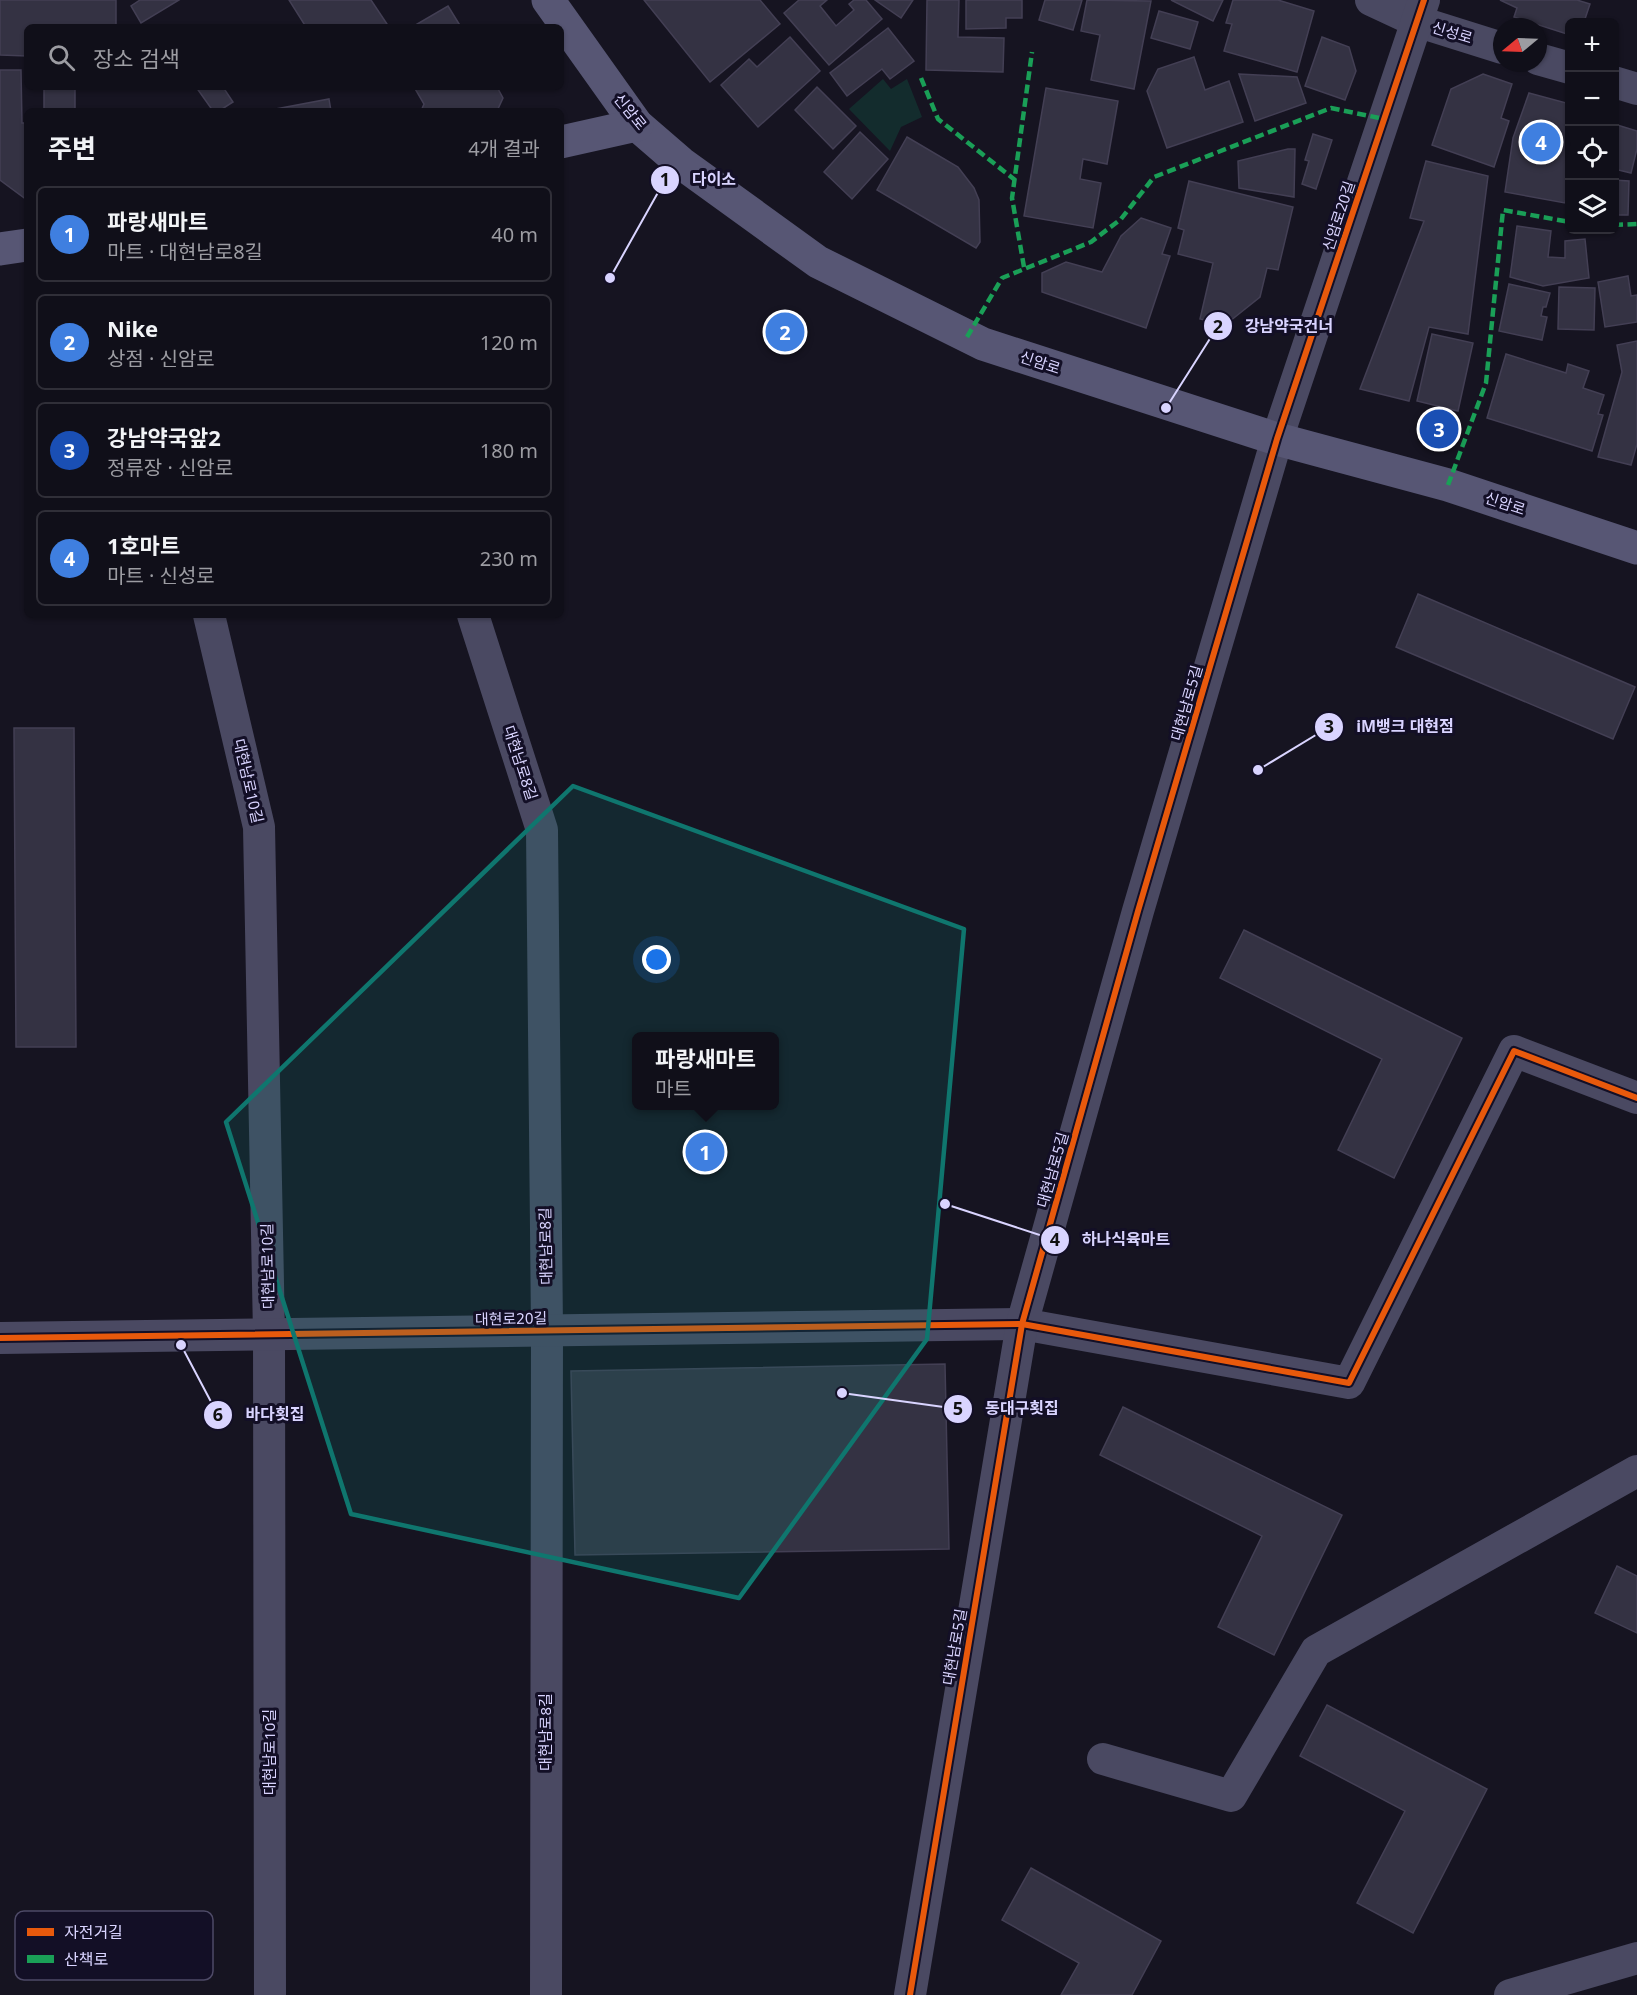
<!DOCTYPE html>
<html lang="ko">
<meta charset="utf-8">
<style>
:root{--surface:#100f19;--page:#191822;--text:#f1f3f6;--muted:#9c9ca2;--line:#302f38;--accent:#9591b1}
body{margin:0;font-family:"Noto Sans","Noto Sans KR",sans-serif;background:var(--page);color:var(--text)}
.controls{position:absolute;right:18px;top:18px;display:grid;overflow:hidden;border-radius:9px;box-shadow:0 2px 4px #0004}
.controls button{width:54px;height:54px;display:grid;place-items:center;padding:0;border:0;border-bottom:2px solid var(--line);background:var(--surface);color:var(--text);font:30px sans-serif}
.compass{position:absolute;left:1493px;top:18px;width:54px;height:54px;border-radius:50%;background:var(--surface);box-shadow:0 2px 4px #0004;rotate:251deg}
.you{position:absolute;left:657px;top:960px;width:21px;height:21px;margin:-15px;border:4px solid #fff;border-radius:50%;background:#1a73e8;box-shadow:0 0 0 9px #1a73e833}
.badge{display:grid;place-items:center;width:39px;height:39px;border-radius:50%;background:var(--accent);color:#fff;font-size:20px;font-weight:700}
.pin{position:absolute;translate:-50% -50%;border:3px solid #fff;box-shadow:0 2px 6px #0006}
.popup{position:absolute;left:632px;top:1032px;width:147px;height:78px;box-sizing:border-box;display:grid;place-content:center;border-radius:9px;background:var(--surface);filter:drop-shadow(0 2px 4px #0005);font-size:20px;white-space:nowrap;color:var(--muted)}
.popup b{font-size:22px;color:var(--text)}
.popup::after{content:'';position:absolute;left:50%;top:100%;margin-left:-12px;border:12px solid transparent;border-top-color:var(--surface)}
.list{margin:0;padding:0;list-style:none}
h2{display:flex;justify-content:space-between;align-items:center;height:78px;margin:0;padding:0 24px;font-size:26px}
h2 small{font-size:20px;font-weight:400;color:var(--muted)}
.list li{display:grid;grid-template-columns:39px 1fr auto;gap:18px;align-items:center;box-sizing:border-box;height:96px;margin:0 12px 12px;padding:0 12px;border:2px solid var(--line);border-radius:9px}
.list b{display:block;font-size:22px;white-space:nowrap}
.list p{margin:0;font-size:20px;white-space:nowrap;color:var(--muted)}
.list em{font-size:20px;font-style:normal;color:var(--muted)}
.icon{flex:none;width:33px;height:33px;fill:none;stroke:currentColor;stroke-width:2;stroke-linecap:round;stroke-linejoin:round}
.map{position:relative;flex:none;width:1637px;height:1995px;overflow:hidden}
.search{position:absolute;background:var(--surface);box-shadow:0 2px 4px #0004;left:24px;top:24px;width:540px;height:66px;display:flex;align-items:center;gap:15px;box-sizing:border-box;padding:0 21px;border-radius:9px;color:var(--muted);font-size:22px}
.panel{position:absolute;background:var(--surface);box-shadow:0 2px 4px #0004;left:24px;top:108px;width:540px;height:510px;border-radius:9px}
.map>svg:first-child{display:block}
.green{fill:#132c2d}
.building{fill:#343243;stroke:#433f54;stroke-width:1.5}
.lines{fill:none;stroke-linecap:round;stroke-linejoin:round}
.street{stroke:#4a4962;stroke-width:32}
.secondary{stroke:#575674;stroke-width:33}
.quiet{stroke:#1a9f57;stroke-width:4.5;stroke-dasharray:9 4.5;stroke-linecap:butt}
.cycleway-casing{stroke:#130f26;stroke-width:10}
.cycleway{stroke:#e8590c;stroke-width:6}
.marked{fill:#0f766e;fill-opacity:0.2;stroke:#0f766e;stroke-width:4.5;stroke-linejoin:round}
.labels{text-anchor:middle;stroke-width:6;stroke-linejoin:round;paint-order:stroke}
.street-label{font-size:15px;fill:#d9d4ff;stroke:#130f26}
.key{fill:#130f26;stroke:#4e4a67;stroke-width:1.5}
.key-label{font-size:16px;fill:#d9d4ff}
.leader{fill:none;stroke:#d9d4ff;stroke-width:2}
.callout-dot{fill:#d9d4ff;stroke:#130f26;stroke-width:2}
.mark-label{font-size:18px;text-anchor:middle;font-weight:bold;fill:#111}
.callout-label{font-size:16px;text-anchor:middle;font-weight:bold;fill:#d9d4ff;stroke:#130f26;stroke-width:6;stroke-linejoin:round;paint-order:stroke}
</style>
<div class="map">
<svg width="1637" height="1995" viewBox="0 0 1637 1995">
<rect width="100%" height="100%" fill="#161421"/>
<!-- green -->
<polygon class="green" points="883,79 891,89 907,79 922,117 901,127 890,151 849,109"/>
<!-- building -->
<g class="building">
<polygon points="0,0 116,0 116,26 27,27 27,56 0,55"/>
<polygon points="140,0 179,0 141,23 131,6"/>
<polygon points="289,0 371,0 389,27 306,27"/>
<polygon points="644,0 760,0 780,24 710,82"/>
<polygon points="799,0 827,0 820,6 836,26 854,10 849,4 854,0 866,0 882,19 829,65 784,13"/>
<polygon points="875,0 913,0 901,18"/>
<polygon points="927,0 959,0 958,37 1004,38 1003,72 926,70"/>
<polygon points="966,0 1022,0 1022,18 1006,18 1006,28 966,29"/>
<polygon points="1045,0 1082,0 1073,30 1039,20"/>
<polygon points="1087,0 1151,1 1134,89 1091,80 1100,35 1081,31"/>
<polygon points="1171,0 1223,0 1213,21"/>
<polygon points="1233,0 1278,0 1314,11 1297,72 1224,51 1232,24 1226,23"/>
<polygon points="1500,0 1577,0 1590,4 1584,22 1570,22 1570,35 1514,17 1517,8"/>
<polygon points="448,6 461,27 412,27"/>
<polygon points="1159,11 1198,22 1190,49 1151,38"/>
<polygon points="888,28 914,61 890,79 882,69 847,96 830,73"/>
<polygon points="790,37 820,71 758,127 721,85 749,59 757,67"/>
<polygon points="1322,37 1349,47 1356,71 1345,100 1305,86"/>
<polygon points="1194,57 1205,90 1229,81 1243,122 1167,148 1147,91 1158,69"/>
<polygon points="0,70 21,70 22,123 27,123 27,200 0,180"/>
<polygon points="1239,74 1297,77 1306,103 1255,121"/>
<polygon points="1483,74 1512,84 1501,118 1509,121 1494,167 1432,145 1451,89"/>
<rect x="44" y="87" width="31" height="24"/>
<polygon points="196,87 223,87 233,102 219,111 213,111"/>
<polygon points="414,87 497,87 503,98 497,111 421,111 424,104"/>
<polygon points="817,87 856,126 833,149 795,110"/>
<polygon points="1046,88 1118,101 1107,164 1083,159 1080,179 1101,183 1093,228 1024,216"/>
<polygon points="1529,93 1570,104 1570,182 1565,203 1505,192 1513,138"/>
<polygon points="329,99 331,111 265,111"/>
<polygon points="1614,124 1637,131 1637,149 1631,173 1614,169"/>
<polygon points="860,132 888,159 852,199 824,172"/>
<polygon points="1313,134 1332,140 1316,189 1302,184 1309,161 1305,160"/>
<polygon points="907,137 958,167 974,188 979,200 980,242 976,248 877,190"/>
<polygon points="1288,149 1295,149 1294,197 1239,188 1238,161"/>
<polygon points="1426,161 1488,176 1468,334 1429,327 1409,401 1360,389 1424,221 1410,218"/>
<polygon points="1614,180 1629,181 1628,215 1614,215"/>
<polygon points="1189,181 1293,207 1278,270 1267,268 1260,297 1225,325 1200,319 1213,263 1178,254 1184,230 1178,228"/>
<polygon points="1141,218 1171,228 1162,254 1170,256 1146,328 1042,292 1042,273 1066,262 1102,272 1121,236"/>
<polygon points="1517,226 1551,231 1548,257 1565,258 1565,241 1585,239 1589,278 1543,286 1510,277"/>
<polygon points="1628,276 1631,296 1637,295 1637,322 1605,327 1598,282"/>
<polygon points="1509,284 1550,293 1546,307 1543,307 1541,316 1547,317 1542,340 1499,331"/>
<polygon points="1559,287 1595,288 1594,330 1558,329"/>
<polygon points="1432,334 1473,343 1458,411 1417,401"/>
<polygon points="1637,341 1637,444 1631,465 1598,457 1622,372 1617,345"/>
<polygon points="1506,354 1566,373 1568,364 1589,371 1583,388 1604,395 1598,414 1603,415 1592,451 1487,418"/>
<polygon points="1418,594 1635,687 1613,739 1396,647"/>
<polygon points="14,728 74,728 76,1047 16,1047"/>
<polygon points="1244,930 1462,1038 1394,1178 1338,1150 1382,1059 1220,978"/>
<polygon points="945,1364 949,1549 575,1555 571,1371"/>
<polygon points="1123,1407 1342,1515 1274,1655 1218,1627 1262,1536 1100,1455"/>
<polygon points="1617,1566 1637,1576 1637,1633 1595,1613"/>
<polygon points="1327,1705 1487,1789 1413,1933 1357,1903 1405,1811 1300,1756"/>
<polygon points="1031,1868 1161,1941 1132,1995 1061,1995 1079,1963 1002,1920"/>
</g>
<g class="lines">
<!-- street -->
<g class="street">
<polyline points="1371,0 1416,21 1502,48"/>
<polyline points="1538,59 1570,68"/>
<polyline points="1614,82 1637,89"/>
<polyline points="209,615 259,827 269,1334 270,1995"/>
<polyline points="473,615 542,830 547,1330 546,1995"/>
<polyline points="0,1338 1022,1324 1349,1383 1514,1051 1637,1098"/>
<polyline points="1103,1759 1231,1796 1316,1651 1637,1471"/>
<polyline points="910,1995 1022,1324 1138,911 1277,439 1424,0"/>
<polyline points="1510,1995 1637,1958"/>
</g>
<!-- secondary -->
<g class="secondary">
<polyline points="548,0 637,125 681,163 818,262 983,344 1277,439 1448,485 1637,548"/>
<polyline points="561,142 637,125"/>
<polyline points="0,249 27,245"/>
</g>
<!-- quiet -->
<g class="quiet">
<polyline points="921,78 938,119 1015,180"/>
<polyline points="1614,225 1637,224"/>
<polyline points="1024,267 1012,198 1032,52"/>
<polyline points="967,337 1002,278 1091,242 1121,219 1154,177 1331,108 1384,119"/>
<polyline points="1448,485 1486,383 1503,210 1570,222"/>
</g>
<!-- cycleway casing -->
<g class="cycleway-casing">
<g id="cycleway">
<polyline points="0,1338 1022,1324 1349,1383 1514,1051 1637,1098"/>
<polyline points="910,1995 1022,1324 1138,911 1277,439 1424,0"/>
</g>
</g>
<!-- cycleway -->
<use href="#cycleway" class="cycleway"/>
</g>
<!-- marked area -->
<path class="marked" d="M573,786l391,143 -37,410 -188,259 -388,-84 -125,-392z"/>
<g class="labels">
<!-- street labels -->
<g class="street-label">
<text transform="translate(1452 33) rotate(17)" y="5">신성로</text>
<text transform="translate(630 112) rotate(51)" y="5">신암로</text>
<text transform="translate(1339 216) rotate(-72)" y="5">신암로20길</text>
<text transform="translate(1040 363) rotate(18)" y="5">신암로</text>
<text transform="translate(1505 504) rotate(18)" y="5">신암로</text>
<text transform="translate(1187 703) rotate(-74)" y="5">대현남로5길</text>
<text transform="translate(520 763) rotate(72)" y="5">대현남로8길</text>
<text transform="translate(248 781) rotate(77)" y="5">대현남로10길</text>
<text transform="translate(1053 1170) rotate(-74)" y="5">대현남로5길</text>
<text transform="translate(546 1246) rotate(-91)" y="5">대현남로8길</text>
<text transform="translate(268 1266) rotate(-91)" y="5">대현남로10길</text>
<text transform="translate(511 1319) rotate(-1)" y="5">대현로20길</text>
<text transform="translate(955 1647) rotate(-80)" y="5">대현남로5길</text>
<text transform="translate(546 1732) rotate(-90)" y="5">대현남로8길</text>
<text transform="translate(270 1752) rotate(-90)" y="5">대현남로10길</text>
</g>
</g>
<!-- legend -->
<rect x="15" y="1911" width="198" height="69" rx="9" class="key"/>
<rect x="27" y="1928" width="27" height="8" fill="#e8590c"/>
<rect x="27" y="1955" width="27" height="8" fill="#1a9f57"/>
<g class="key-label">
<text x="64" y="1938">자전거길</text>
<text x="64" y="1965">산책로</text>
</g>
<!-- callouts -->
<path class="leader" d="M610 278L665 180M1166 408L1218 326M1258 770L1329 727M945 1204L1055 1240M842 1393L958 1409M181 1345L218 1415"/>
<g class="callout-dot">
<circle cx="610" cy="278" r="6"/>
<circle cx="1166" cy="408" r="6"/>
<circle cx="1258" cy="770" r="6"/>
<circle cx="945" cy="1204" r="6"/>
<circle cx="842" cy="1393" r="6"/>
<circle cx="181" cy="1345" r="6"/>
<circle cx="665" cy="180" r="15"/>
<circle cx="1218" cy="326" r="15"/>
<circle cx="1329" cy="727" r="15"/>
<circle cx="1055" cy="1240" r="15"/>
<circle cx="958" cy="1409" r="15"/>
<circle cx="218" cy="1415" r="15"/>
</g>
<g class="mark-label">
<text x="665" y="186">1</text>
<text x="1218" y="333">2</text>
<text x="1329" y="733">3</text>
<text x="1055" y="1246">4</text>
<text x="958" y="1415">5</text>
<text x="218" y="1421">6</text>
</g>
<g class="callout-label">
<text x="714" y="185">다이소</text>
<text x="1289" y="332">강남약국건너</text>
<text x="1405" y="732">iM뱅크 대현점</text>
<text x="1126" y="1245">하나식육마트</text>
<text x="1022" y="1414">동대구횟집</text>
<text x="275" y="1420">바다횟집</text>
</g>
</svg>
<div class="controls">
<button>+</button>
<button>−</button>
<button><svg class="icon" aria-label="locate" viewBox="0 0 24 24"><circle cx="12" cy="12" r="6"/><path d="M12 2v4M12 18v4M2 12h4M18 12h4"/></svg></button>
<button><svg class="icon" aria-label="layers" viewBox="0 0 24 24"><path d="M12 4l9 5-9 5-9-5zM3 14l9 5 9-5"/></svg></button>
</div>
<svg class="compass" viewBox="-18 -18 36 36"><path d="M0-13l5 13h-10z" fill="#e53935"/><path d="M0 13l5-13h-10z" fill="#9c9ca2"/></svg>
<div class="you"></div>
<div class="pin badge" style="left:705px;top:1152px;background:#3f7fe0">1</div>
<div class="popup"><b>파랑새마트</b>마트</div>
<div class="pin badge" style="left:785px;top:332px;background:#3f7fe0">2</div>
<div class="pin badge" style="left:1439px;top:429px;background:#1a4fb4">3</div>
<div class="pin badge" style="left:1541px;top:142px;background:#3f7fe0">4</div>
<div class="search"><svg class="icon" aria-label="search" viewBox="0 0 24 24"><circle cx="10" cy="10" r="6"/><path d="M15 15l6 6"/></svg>장소 검색</div>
<section class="panel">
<h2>주변<small>4개 결과</small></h2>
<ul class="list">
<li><span class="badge" style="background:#3f7fe0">1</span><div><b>파랑새마트</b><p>마트 · 대현남로8길</p></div><em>40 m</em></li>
<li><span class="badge" style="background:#3f7fe0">2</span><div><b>Nike</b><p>상점 · 신암로</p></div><em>120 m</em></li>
<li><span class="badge" style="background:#1a4fb4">3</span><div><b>강남약국앞2</b><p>정류장 · 신암로</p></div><em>180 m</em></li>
<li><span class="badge" style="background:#3f7fe0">4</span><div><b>1호마트</b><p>마트 · 신성로</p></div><em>230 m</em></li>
</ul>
</section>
</div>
